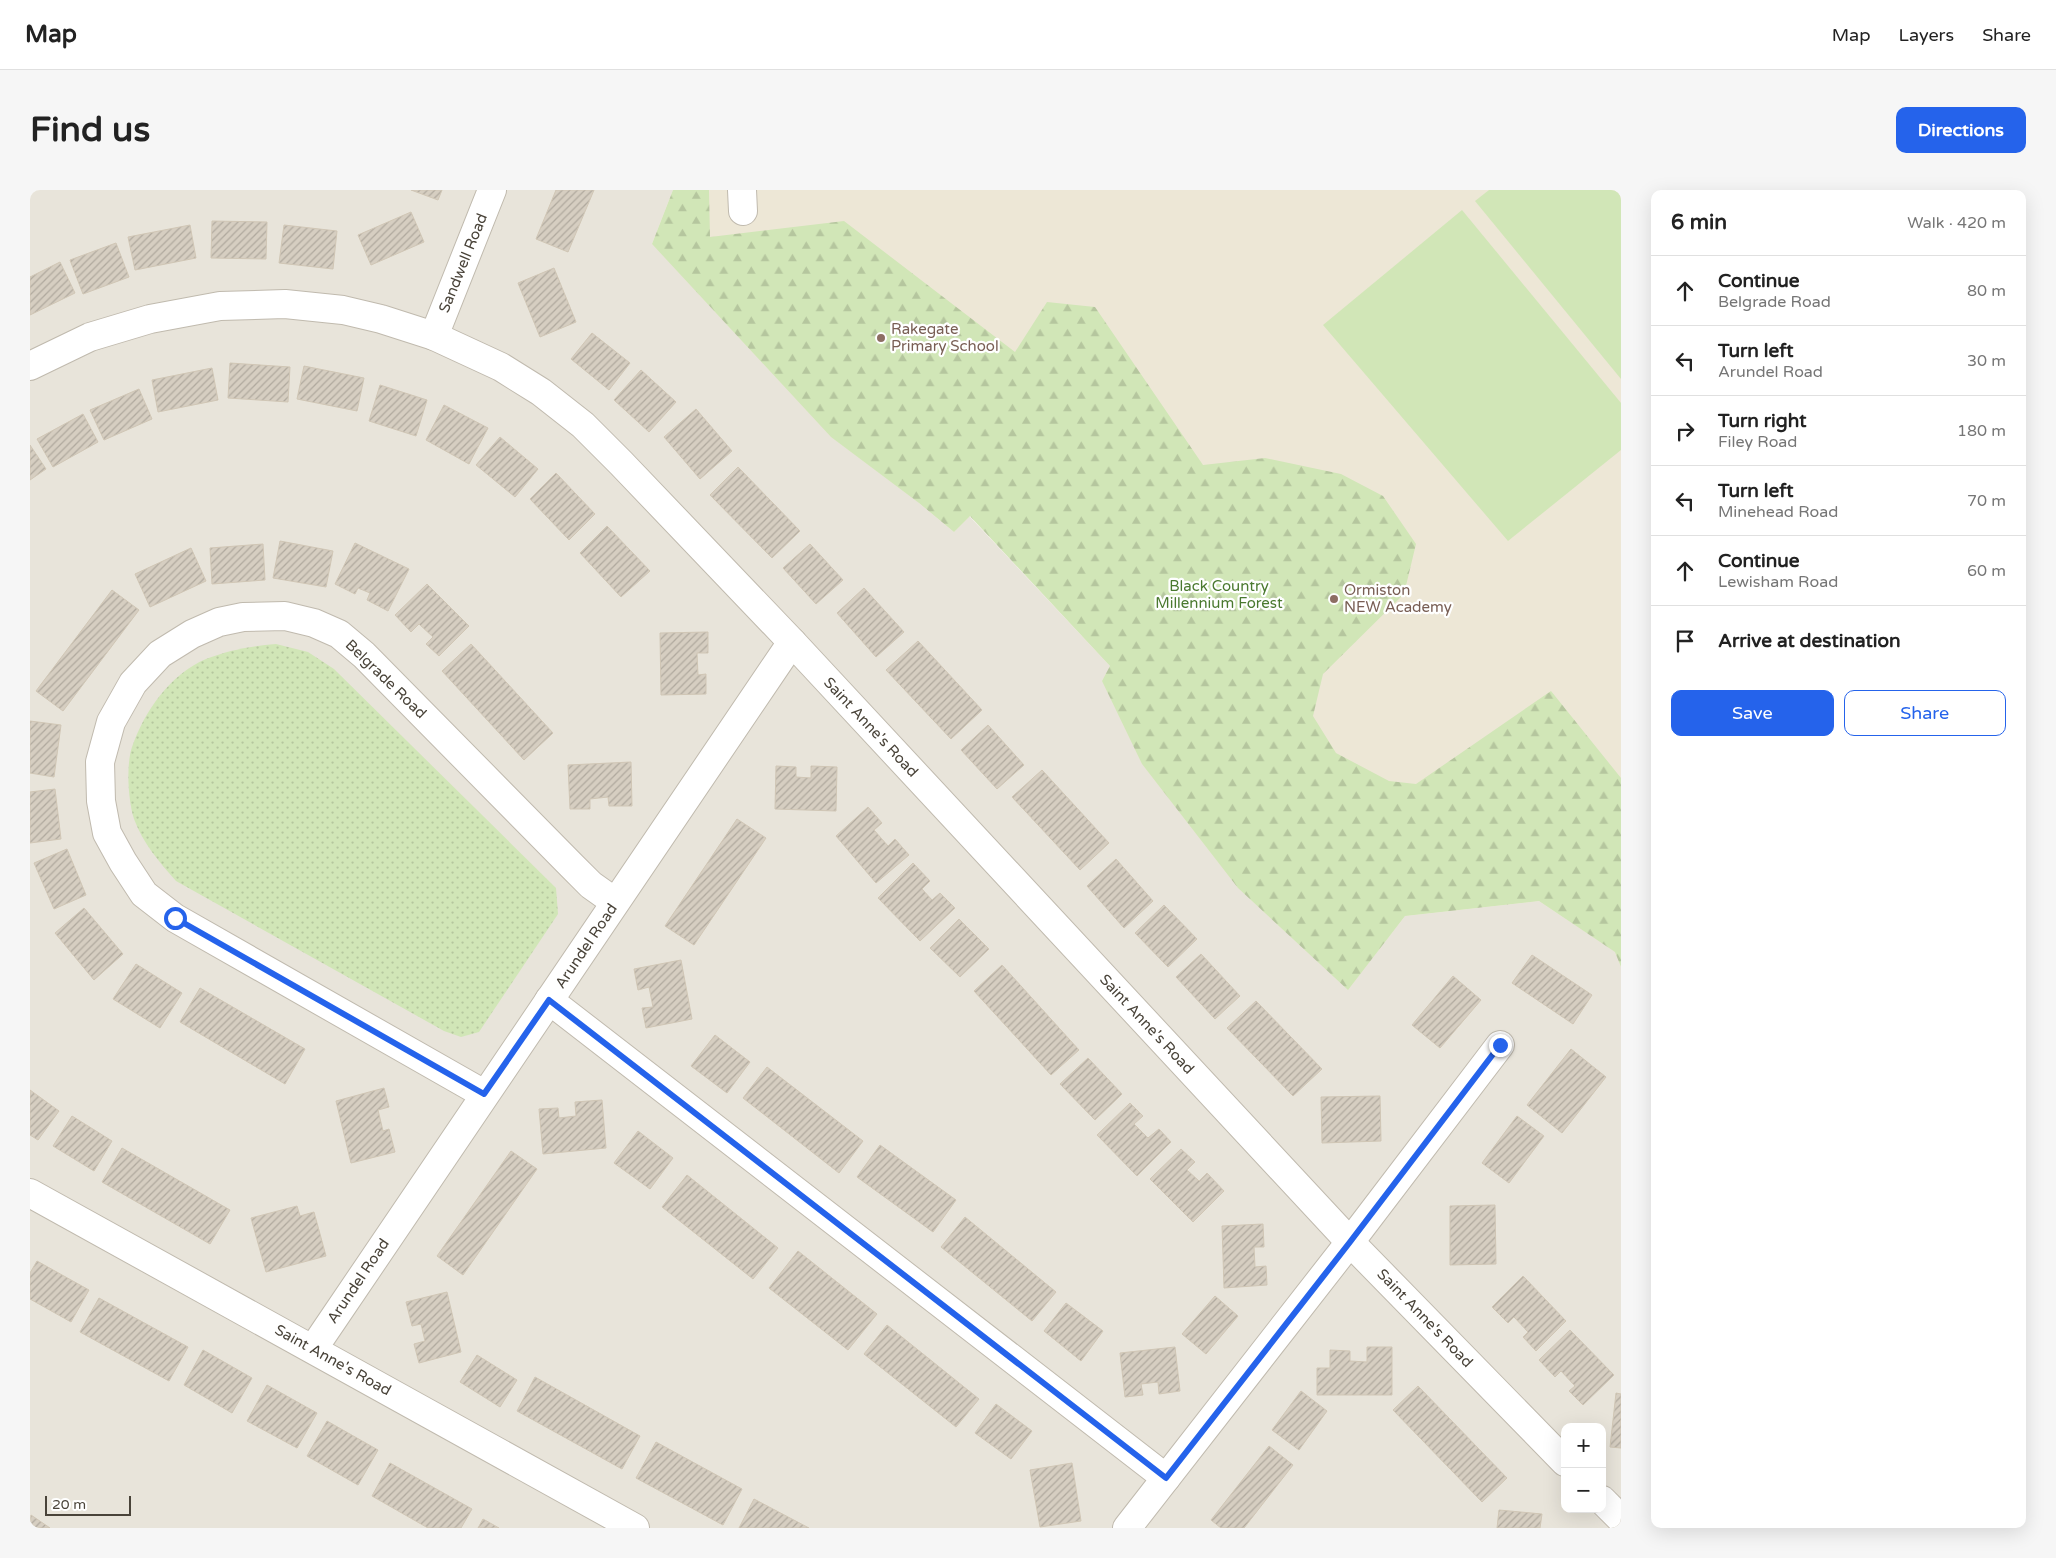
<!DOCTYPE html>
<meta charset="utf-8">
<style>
:root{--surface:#fff;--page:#f6f6f6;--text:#222;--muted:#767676;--line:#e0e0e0;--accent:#2563eb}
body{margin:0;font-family:"Varela Round",sans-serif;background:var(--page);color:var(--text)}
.controls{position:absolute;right:15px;bottom:15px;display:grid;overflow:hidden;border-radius:10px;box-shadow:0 5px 20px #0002}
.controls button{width:45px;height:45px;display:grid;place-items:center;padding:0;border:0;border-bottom:1px solid var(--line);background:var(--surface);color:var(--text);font:25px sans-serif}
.scale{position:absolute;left:15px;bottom:12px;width:86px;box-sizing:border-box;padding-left:5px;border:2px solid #494339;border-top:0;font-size:14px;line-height:18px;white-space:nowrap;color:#494339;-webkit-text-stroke:4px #fff;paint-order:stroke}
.stop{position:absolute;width:15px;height:15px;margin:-11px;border:4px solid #2563eb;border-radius:50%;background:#fff}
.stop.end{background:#2563eb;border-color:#fff;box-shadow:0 1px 5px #0008}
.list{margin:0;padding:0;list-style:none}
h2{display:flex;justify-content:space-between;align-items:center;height:65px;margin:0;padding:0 20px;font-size:21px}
h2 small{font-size:16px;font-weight:400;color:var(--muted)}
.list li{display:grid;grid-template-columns:32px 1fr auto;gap:15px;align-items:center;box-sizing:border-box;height:70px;padding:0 20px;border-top:1px solid var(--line)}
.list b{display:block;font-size:19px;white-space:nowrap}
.list p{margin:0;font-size:16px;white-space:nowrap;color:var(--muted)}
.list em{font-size:16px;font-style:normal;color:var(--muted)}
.actions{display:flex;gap:10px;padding:15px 20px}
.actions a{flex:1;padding:11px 0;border:1px solid var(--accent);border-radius:10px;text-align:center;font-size:18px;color:var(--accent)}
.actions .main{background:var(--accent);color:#fff}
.icon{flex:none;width:28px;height:28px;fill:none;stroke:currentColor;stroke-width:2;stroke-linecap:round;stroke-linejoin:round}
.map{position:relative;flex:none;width:1591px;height:1338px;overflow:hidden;border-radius:10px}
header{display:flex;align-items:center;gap:30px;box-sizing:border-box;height:70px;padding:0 25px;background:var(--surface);border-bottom:1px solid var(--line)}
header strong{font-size:24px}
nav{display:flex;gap:28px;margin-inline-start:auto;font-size:18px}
.intro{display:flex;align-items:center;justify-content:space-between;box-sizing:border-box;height:120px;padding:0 30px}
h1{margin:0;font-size:35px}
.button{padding:12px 22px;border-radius:10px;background:var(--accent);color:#fff;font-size:18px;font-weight:700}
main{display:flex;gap:30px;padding:0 30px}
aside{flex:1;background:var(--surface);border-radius:10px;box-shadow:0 5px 20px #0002}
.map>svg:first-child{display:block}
.residential{fill:#e8e4da;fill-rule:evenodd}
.education{fill:#ede7d6}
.grass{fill:#d1e6b7}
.forest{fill:url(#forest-firs)}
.park{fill:url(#park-dots)}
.building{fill:url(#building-hatch);stroke:#d0c6b5}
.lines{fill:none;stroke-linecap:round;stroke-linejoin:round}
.minor-casing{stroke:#c0baae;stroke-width:30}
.minor{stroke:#fff;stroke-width:28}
.route{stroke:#2563eb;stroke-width:6}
.education-dot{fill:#8d6e63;stroke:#fff;stroke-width:2}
.labels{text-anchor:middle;stroke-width:4.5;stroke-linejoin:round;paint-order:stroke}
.street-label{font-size:15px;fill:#494339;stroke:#fff}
.education-label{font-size:15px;fill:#785e54;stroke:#fff;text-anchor:start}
.park-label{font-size:15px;fill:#4a792f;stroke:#fff}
</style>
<header>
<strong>Map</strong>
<nav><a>Map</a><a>Layers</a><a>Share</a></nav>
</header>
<div class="intro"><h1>Find us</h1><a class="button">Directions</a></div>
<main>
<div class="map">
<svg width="1591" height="1338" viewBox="0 0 1591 1338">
<defs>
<pattern id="forest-firs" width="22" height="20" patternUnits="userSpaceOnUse" patternTransform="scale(1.25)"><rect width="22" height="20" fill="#d1e6b7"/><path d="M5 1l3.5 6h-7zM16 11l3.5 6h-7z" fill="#b5c69e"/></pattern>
<pattern id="park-dots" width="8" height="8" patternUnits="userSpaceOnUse" patternTransform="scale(1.25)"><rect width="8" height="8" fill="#d1e6b7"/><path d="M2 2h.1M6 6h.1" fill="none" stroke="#b5c69e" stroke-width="1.8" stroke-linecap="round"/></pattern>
<pattern id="building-hatch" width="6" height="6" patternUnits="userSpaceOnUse" patternTransform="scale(1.25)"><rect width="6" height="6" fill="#d6cec1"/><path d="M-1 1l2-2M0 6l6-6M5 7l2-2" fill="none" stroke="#b0a99e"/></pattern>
</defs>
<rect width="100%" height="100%" fill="#f5f2eb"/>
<!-- residential -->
<path class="residential" d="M0,0h643l-21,54 267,259 35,29 15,-16 142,151 -9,14 246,308 57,-73 134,-15 77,51 5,15v561h-1591zM1535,1237h37v82h-37z"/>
<!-- education -->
<polygon class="education" points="643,0 1591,0 1591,777 1585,762 1509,711 1375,726 1318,800 1208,698 1112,574 1072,491 1080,476 940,326 924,342 889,313 801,247 622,54"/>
<!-- grass -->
<g class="grass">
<polygon points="1459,0 1591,0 1591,189 1445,11"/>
<polygon points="1432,20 1591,213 1591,260 1478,351 1293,135"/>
</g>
<!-- forest -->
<polygon class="forest" points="643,0 679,0 680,47 814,31 985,162 1017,112 1065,117 1173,275 1235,268 1311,284 1353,306 1386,354 1374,404 1293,484 1283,526 1306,563 1359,591 1386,594 1521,501 1591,588 1591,777 1585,762 1509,711 1375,726 1318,800 1208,698 1112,574 1072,491 1080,476 940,326 924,342 889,313 801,247 622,54"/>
<!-- park -->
<path class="park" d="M246,454l32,8 26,17 222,219 2,26 -79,118 -18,5 -17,-6 -268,-150c-17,-19 -33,-38 -42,-62 -6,-19 -8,-54 -2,-72 12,-35 38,-73 74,-88 23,-9 45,-13 70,-15z"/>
<!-- building -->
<g class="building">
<polygon points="381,0 412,0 408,10"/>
<polygon points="526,0 564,0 538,62 506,49"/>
<polygon points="381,22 394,52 341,75 328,45"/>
<polygon points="182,31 237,32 236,69 181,68"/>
<polygon points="160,35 166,68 105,80 98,47"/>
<polygon points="254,35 307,41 303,79 249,73"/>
<polygon points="86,53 99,87 53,104 40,70"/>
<polygon points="30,72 45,103 0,125 0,87"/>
<polygon points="524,78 546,132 510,147 488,93"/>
<polygon points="562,143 600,173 579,200 541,169"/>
<polygon points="200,173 260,177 258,212 198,208"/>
<polygon points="274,176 334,188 327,221 267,209"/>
<polygon points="182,178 188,210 128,222 122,190"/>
<polygon points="611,180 646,212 619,242 584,210"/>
<polygon points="350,195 397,210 386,246 339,231"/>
<polygon points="109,199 122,229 74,250 60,220"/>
<polygon points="414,215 458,238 439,274 396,250"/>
<polygon points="666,219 702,261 670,289 634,247"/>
<polygon points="53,224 68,252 23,277 7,249"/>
<polygon points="470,247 508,279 485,307 446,275"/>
<polygon points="0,255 16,279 0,290"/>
<polygon points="708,277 770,341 742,368 680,305"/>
<polygon points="526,283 565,324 539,350 500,309"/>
<polygon points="577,336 620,381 591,407 550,363"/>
<polygon points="250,351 303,361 296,397 243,388"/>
<polygon points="325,353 379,379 358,421 337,410 340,403 328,398 325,404 305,394"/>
<polygon points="233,354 235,390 182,394 180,358"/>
<polygon points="780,354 813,390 786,414 753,378"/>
<polygon points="161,358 176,391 120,417 105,384"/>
<polygon points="397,394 439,436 409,466 396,454 403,447 389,434 381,442 365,425"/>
<polygon points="834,398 874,442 846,467 807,423"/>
<polygon points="82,400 109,420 33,521 6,501"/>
<polygon points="678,442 678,463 667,463 668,485 676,484 676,504 631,505 630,443"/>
<polygon points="888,451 952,520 921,549 856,480"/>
<polygon points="441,454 523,543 494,570 412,481"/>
<polygon points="0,531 31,535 24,587 0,583"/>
<polygon points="958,535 994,575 967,599 931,560"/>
<polygon points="601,572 602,616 579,616 578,607 560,609 560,619 540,619 538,575"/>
<polygon points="746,576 766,577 766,587 781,588 781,576 807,577 806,621 745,619"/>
<polygon points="1012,580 1079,653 1050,680 982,607"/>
<polygon points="25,599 31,649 0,653 0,602"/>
<polygon points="838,617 852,633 844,640 858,656 865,649 879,665 846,693 806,646"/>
<polygon points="707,629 736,648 664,755 635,736"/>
<polygon points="37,659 56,705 24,719 4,673"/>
<polygon points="1086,669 1123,711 1094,738 1057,696"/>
<polygon points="883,673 900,691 892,699 902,710 910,703 925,718 890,751 848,708"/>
<polygon points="1134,715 1167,749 1138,777 1105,743"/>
<polygon points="54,718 93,764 64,790 25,743"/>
<polygon points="929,729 959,759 930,787 900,758"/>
<polygon points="1171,764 1210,806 1185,829 1146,787"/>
<polygon points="1502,765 1562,805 1543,834 1482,793"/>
<polygon points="651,770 662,829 616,838 612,818 623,817 619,797 608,800 604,779"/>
<polygon points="106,774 152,803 130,838 83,809"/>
<polygon points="972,775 1049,860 1021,885 944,801"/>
<polygon points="1423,786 1451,810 1410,858 1382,835"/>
<polygon points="170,798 275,859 255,894 150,832"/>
<polygon points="1226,811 1292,879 1263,906 1197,838"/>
<polygon points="685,845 720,872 697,903 661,876"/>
<polygon points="1541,859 1576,887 1532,943 1497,915"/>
<polygon points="1058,868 1092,904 1065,930 1030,894"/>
<polygon points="737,877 833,951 809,983 713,908"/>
<polygon points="354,898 359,917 348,920 353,941 359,939 365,962 321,973 306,911"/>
<polygon points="0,900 29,921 8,950 0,945"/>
<polygon points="1350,906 1351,951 1292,953 1291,907"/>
<polygon points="572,910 576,958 513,964 509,919 528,918 529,928 546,926 545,912"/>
<polygon points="1100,913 1113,926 1104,934 1118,948 1129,939 1141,952 1107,986 1067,945"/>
<polygon points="42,926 82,951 64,981 23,956"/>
<polygon points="1487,926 1514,946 1479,993 1452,973"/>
<polygon points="608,941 643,968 620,999 584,973"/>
<polygon points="850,955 926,1010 903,1042 827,987"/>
<polygon points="92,958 200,1020 180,1054 72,992"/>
<polygon points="1151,959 1165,972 1157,980 1169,991 1177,983 1194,1001 1163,1032 1120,989"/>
<polygon points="481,961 507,979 433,1085 407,1066"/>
<polygon points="657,985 748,1058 723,1089 632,1017"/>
<polygon points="1465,1015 1466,1074 1420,1075 1420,1016"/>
<polygon points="267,1016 270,1026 284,1022 296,1066 236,1082 221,1028"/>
<polygon points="935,1027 1026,1102 1002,1131 911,1057"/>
<polygon points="1233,1034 1234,1057 1224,1057 1225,1077 1236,1076 1237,1095 1194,1098 1192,1036"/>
<polygon points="768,1061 847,1124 818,1160 739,1098"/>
<polygon points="7,1071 59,1100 41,1132 0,1109 0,1083"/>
<polygon points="1493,1086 1536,1131 1506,1161 1493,1147 1498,1142 1484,1127 1478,1133 1462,1117"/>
<polygon points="417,1102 431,1162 389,1173 384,1154 395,1151 391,1134 382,1136 376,1112"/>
<polygon points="1185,1106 1208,1126 1176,1164 1152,1144"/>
<polygon points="69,1108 158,1157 139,1191 50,1142"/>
<polygon points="1036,1113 1073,1141 1051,1171 1014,1141"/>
<polygon points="857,1135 949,1209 926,1237 834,1164"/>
<polygon points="1540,1140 1584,1185 1553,1215 1539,1201 1545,1196 1531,1181 1525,1187 1509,1170"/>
<polygon points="1145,1157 1150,1201 1129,1204 1128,1192 1111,1194 1113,1205 1095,1207 1090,1163"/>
<polygon points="1337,1157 1362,1157 1362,1205 1287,1205 1287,1178 1300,1178 1300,1160 1320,1161 1320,1171 1337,1172"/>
<polygon points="173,1160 222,1188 202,1223 154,1195"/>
<polygon points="447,1165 487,1190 470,1217 430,1192"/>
<polygon points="505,1187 610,1246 592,1279 487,1221"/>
<polygon points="237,1195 287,1223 267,1258 217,1231"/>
<polygon points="1388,1196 1477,1288 1452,1312 1363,1220"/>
<polygon points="1271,1201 1297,1221 1269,1260 1242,1240"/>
<polygon points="1586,1203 1591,1204 1591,1258 1580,1257"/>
<polygon points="966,1214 1002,1241 981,1269 945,1243"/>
<polygon points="297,1231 348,1260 328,1295 277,1266"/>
<polygon points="626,1252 712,1299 693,1335 606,1288"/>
<polygon points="1239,1256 1263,1275 1214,1338 1191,1338 1181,1330"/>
<polygon points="360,1273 442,1319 431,1338 398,1338 342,1306"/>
<polygon points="1042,1273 1051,1331 1010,1337 1000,1280"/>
<polygon points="724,1309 779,1338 709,1338"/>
<polygon points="1469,1320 1512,1324 1510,1338 1467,1338"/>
<polygon points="1,1325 20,1338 0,1338"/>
<polygon points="453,1329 469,1338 448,1338"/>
</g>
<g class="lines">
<!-- minor casing -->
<g class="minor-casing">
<g id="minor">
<polyline points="712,0 713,21"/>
<polyline points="404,146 462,0"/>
<polyline points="0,176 60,147 120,129 190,116 255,114 313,120 351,129 404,146 471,177 511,202 553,235 591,273 762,452 1320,1052 1535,1272"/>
<polyline points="519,810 1136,1288"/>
<polyline points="454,904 145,728 114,704 93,672 77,643 71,611 70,572 81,532 103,493 130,464 162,444 189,432 213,427 255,426 284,433 309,444 334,465 542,676 561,695 585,712"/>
<polyline points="0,1003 605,1338"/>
<polyline points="283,1159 762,452"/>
<polyline points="1572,1310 1591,1329"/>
<polyline points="1097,1338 1320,1052 1470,855"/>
</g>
</g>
<!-- minor -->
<use href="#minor" class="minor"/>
</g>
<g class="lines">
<!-- route -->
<polyline class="route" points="145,728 454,904 519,810 1136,1288 1320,1052 1470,855"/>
</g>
<!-- markers -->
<g class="education-dot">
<circle cx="851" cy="148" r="5"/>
<circle cx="1304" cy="409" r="5"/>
</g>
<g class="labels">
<!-- street labels -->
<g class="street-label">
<text transform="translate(433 73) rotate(-68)" y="5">Sandwell Road</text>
<text transform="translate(356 489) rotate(44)" y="5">Belgrade Road</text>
<text transform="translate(841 537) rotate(47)" y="5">Saint Anne's Road</text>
<text transform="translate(556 756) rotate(-56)" y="5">Arundel Road</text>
<text transform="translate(1117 834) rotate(47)" y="5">Saint Anne's Road</text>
<text transform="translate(328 1091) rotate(-56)" y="5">Arundel Road</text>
<text transform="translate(1395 1128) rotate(46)" y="5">Saint Anne's Road</text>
<text transform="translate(303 1170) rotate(29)" y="5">Saint Anne's Road</text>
</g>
<!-- education labels -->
<g class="education-label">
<text x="861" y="144">Rakegate<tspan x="861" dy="17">Primary School</tspan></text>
<text x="1314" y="405">Ormiston<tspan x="1314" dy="17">NEW Academy</tspan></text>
</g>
<!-- park labels -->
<g class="park-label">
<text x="1189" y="401">Black Country<tspan x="1189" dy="17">Millennium Forest</tspan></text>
</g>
</g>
</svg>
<div class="controls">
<button>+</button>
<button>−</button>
</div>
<div class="scale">20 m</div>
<div class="stop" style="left:145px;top:728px"></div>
<div class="stop end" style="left:1470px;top:855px"></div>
</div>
<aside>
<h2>6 min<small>Walk · 420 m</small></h2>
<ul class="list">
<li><svg class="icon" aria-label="ahead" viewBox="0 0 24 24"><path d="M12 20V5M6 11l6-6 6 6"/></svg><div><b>Continue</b><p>Belgrade Road</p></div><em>80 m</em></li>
<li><svg class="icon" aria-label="left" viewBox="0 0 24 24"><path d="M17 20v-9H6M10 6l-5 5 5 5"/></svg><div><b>Turn left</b><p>Arundel Road</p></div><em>30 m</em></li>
<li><svg class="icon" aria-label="right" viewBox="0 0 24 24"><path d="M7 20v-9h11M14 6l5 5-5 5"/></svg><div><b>Turn right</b><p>Filey Road</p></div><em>180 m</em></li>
<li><svg class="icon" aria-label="left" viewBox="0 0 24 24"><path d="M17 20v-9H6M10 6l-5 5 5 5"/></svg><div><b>Turn left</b><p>Minehead Road</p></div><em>70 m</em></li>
<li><svg class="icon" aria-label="ahead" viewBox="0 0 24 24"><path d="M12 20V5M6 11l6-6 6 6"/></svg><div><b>Continue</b><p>Lewisham Road</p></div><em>60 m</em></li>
<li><svg class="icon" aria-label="arrive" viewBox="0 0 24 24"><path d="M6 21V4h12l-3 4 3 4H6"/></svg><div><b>Arrive at destination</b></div></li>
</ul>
<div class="actions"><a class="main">Save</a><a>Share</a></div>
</aside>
</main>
